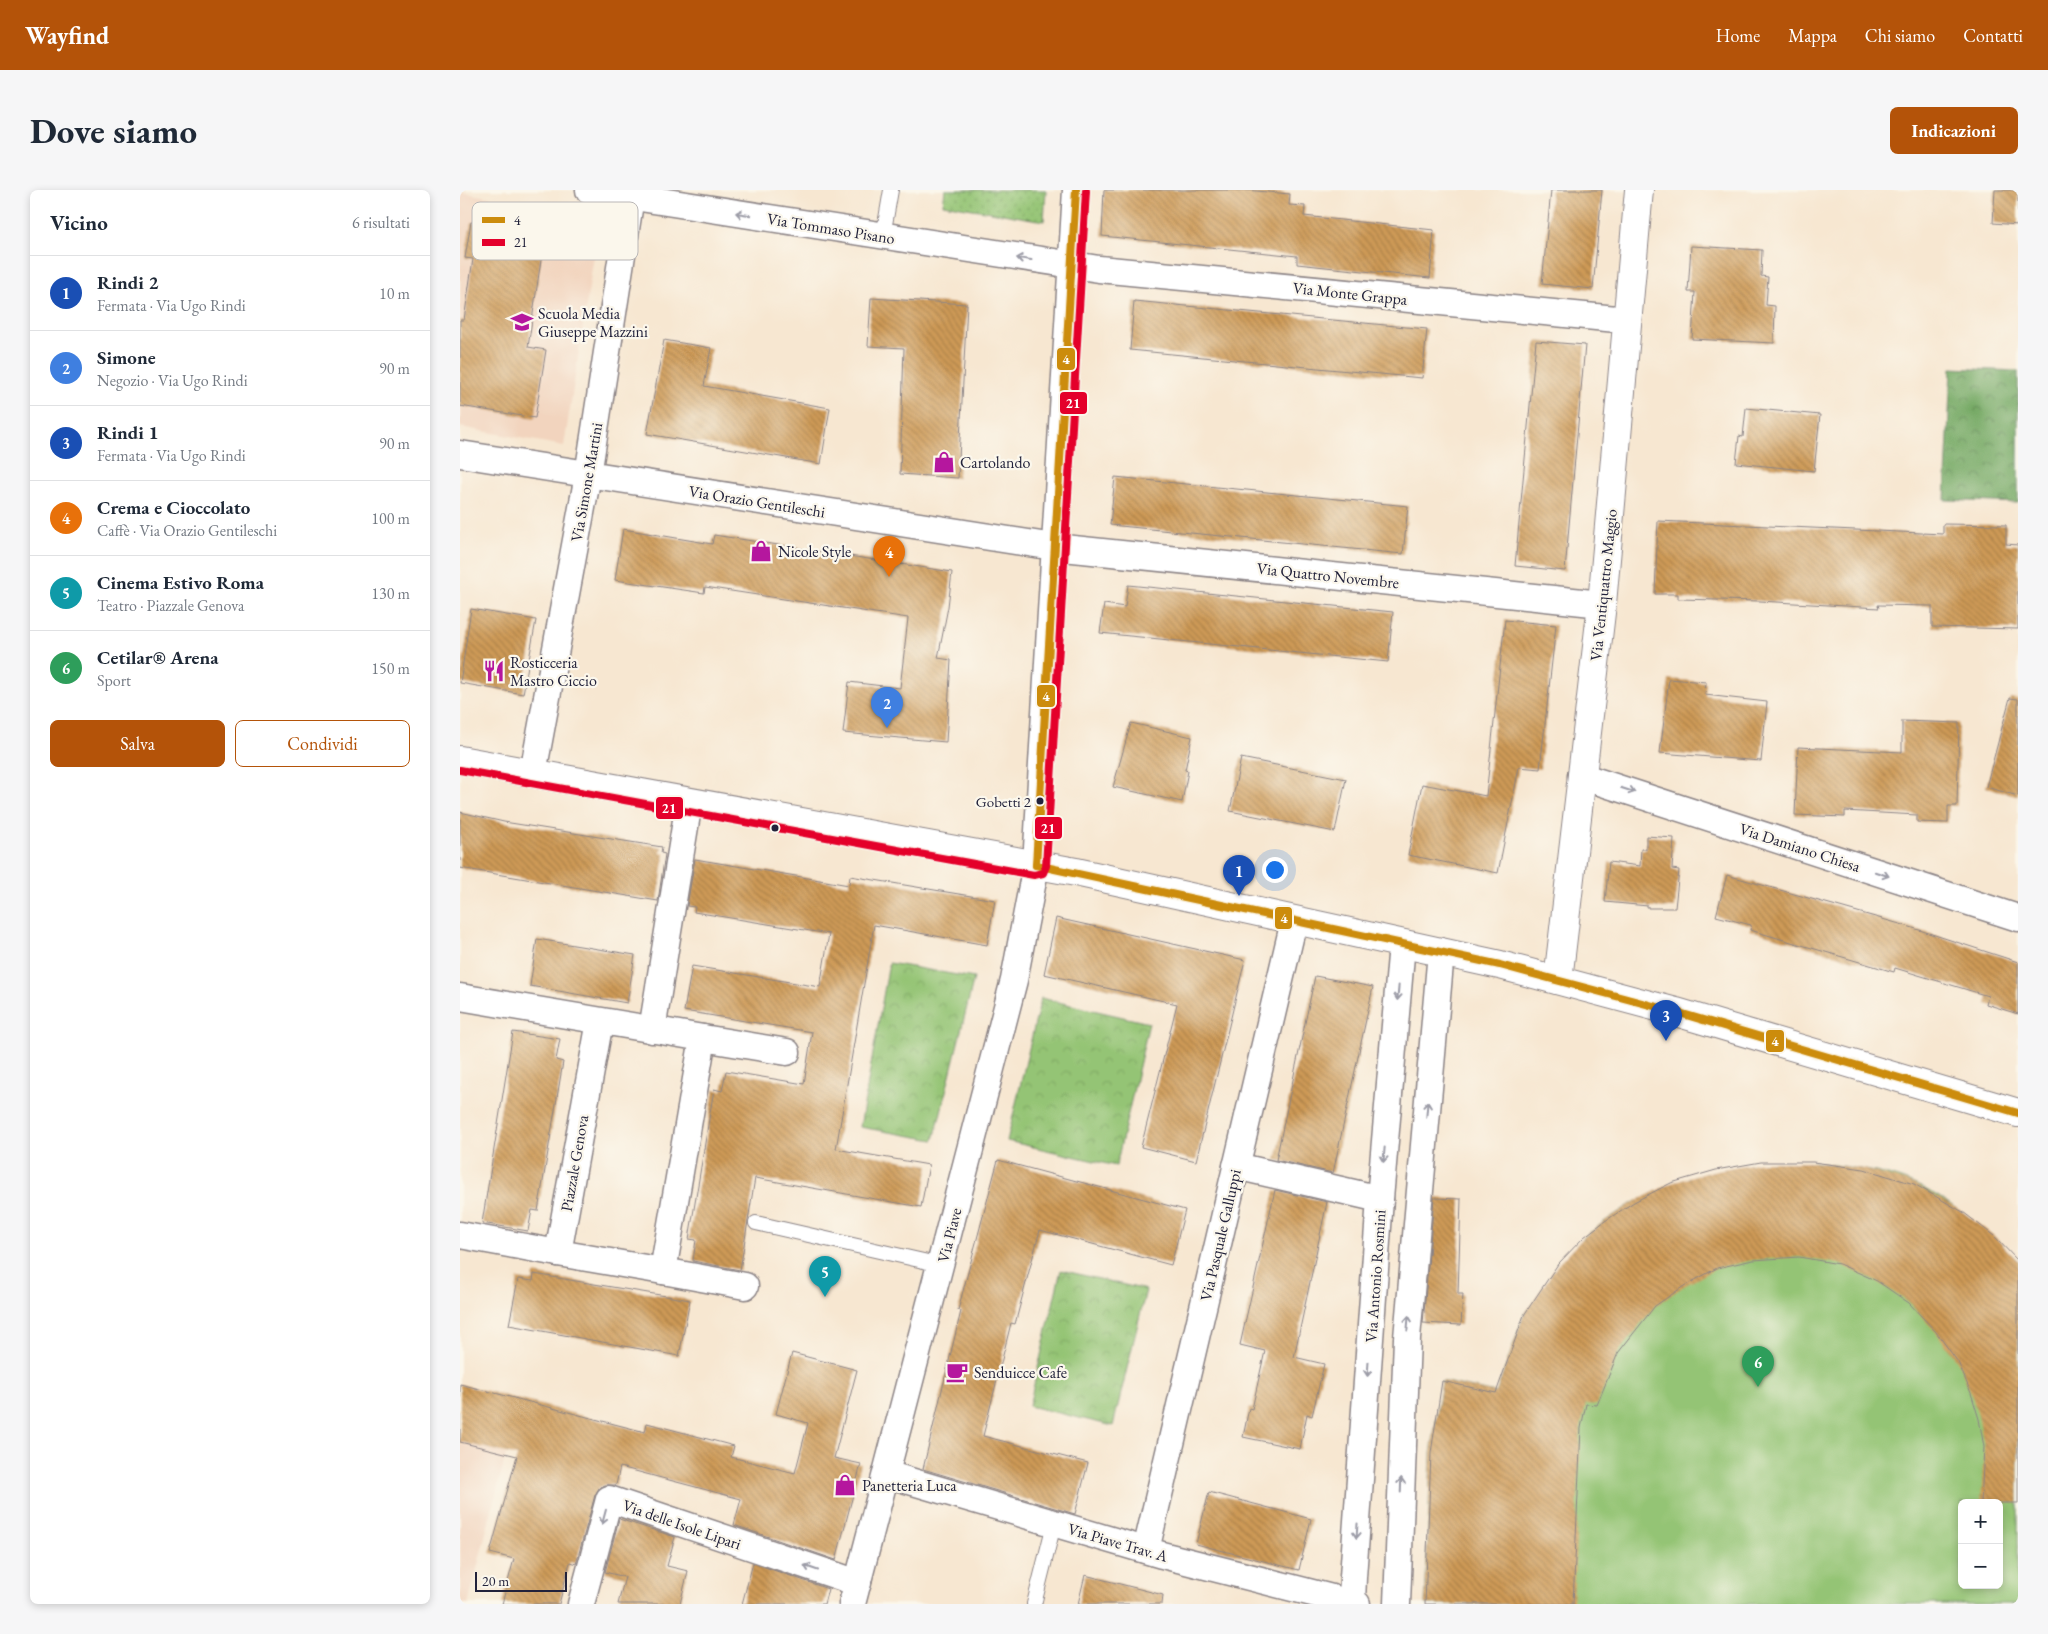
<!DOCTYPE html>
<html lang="it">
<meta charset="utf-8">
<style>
:root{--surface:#fff;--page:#f6f6f7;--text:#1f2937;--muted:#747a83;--line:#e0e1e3;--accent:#b45309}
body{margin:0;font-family:"EB Garamond",serif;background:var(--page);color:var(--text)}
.controls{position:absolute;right:15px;bottom:15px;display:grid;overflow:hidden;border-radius:8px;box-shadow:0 2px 8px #0003}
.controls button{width:45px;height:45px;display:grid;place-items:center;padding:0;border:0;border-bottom:1px solid var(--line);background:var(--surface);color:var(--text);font:25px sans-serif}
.scale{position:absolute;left:15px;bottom:12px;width:92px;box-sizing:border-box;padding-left:5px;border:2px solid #22223b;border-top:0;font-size:14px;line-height:18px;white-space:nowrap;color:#22223b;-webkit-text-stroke:4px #fbf7ec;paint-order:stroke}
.you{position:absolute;left:814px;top:679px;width:18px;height:18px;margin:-12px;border:4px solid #fff;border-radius:50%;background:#1a73e8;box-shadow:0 0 0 8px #1a73e833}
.badge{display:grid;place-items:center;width:32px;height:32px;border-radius:50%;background:var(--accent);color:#fff;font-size:16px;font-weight:700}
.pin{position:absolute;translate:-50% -41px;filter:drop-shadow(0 1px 2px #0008)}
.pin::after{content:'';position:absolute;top:26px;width:18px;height:15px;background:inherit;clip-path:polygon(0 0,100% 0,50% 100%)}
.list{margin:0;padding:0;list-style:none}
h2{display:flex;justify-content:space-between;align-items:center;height:65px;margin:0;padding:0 20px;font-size:21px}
h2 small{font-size:16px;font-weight:400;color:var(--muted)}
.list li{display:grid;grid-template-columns:32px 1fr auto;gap:15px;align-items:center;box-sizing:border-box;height:75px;padding:0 20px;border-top:1px solid var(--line)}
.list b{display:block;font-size:19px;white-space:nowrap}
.list p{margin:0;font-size:16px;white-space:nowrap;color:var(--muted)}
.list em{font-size:16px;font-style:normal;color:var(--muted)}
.actions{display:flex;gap:10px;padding:15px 20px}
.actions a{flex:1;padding:11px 0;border:1px solid var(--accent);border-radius:8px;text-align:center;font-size:18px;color:var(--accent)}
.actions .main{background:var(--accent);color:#fff}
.map{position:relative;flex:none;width:1558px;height:1414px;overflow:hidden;border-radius:8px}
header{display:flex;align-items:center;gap:30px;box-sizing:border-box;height:70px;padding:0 25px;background:var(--accent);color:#fff}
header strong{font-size:24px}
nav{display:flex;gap:28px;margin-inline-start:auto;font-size:18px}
.intro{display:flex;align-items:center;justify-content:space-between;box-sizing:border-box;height:120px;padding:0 30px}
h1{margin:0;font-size:35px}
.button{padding:12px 22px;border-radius:8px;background:var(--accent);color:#fff;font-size:18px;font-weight:700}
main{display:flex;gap:30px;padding:0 30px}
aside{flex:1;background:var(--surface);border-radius:8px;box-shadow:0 2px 8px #0003}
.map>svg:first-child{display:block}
.built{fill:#f2d4be}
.grass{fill:url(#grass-dots);stroke:#5b7358}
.forest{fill:url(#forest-crowns);stroke:#4c6650}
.park{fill:url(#park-crowns);stroke:#5b7358}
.garden{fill:#94c474;stroke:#5b7358;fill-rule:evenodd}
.building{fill:url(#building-back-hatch)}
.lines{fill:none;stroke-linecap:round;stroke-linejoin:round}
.service-casing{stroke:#8c8486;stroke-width:16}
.minor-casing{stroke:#8c8486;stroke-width:29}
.tertiary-casing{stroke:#8c8486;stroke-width:30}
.service{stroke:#fff;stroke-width:14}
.minor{stroke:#fff;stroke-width:26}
.tertiary{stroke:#fff;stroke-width:28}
.bus-1-casing{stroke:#fbf7ec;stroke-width:11}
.bus-2-casing{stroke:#fbf7ec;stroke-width:11}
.bus-1{stroke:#cc8c0c;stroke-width:8}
.bus-2{stroke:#e4002b;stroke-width:8}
.oneway{stroke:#9c9ca7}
.bus-dot{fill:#22223b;stroke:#fbf7ec;stroke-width:2}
.labels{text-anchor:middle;stroke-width:4.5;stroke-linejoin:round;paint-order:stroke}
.bus-label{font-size:15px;fill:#22223b;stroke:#fbf7ec;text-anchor:end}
.street-label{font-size:16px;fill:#22223b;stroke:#fbf7ec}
.poi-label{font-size:16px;fill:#22223b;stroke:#fbf7ec;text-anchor:start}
.key{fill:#fbf7ec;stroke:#bab7b7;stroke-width:1}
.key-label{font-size:14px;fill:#22223b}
.line-badge{stroke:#fbf7ec;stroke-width:2}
.badge-label{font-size:14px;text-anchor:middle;font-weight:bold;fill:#fff}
</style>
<header>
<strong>Wayfind</strong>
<nav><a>Home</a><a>Mappa</a><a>Chi siamo</a><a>Contatti</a></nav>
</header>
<div class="intro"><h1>Dove siamo</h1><a class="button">Indicazioni</a></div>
<main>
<aside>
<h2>Vicino<small>6 risultati</small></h2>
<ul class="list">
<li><span class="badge" style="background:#1a4fb4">1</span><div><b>Rindi 2</b><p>Fermata · Via Ugo Rindi</p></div><em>10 m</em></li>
<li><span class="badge" style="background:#3f7fe0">2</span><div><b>Simone</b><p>Negozio · Via Ugo Rindi</p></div><em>90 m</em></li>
<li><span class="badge" style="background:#1a4fb4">3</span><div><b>Rindi 1</b><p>Fermata · Via Ugo Rindi</p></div><em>90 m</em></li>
<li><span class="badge" style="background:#e8710a">4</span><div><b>Crema e Cioccolato</b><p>Caffè · Via Orazio Gentileschi</p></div><em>100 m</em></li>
<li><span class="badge" style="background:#0f9aa8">5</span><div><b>Cinema Estivo Roma</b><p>Teatro · Piazzale Genova</p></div><em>130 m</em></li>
<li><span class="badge" style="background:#2e9e5b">6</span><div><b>Cetilar® Arena</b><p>Sport</p></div><em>150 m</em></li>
</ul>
<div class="actions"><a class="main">Salva</a><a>Condividi</a></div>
</aside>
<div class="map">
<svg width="1558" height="1414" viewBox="0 0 1558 1414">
<defs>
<pattern id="grass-dots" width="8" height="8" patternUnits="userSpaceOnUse" patternTransform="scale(1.25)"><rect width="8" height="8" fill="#94c474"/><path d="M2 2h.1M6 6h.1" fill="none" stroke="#7fa865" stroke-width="1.8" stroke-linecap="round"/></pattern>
<pattern id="forest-crowns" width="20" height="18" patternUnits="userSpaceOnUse" patternTransform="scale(1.25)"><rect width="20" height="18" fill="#7a6"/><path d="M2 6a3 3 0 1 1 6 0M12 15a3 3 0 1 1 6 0" fill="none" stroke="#618a55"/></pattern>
<pattern id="park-crowns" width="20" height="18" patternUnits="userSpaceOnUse" patternTransform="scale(1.25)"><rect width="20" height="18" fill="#94c474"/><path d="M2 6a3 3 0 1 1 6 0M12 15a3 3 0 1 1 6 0" fill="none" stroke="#7fa865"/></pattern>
<pattern id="building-back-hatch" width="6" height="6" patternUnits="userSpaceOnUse" patternTransform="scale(1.25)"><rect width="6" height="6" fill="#ce9a56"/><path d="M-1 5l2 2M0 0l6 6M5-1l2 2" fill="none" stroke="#a77d48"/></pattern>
</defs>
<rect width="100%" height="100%" fill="#fbf7ec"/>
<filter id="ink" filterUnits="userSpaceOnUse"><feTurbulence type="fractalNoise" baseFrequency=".02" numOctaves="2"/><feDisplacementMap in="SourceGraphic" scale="10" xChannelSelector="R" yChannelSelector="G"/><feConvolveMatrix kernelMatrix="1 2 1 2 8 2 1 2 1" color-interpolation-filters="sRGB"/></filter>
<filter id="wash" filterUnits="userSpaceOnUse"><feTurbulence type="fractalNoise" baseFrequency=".0096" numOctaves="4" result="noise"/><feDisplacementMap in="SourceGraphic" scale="20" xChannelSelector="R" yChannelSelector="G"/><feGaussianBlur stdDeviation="1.12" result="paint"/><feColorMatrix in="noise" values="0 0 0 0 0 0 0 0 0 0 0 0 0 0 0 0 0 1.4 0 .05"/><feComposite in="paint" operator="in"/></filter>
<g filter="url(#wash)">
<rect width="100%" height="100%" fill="#f7e7d1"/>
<!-- built -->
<g class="built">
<polygon points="0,2 140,27 104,256 0,237"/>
<polygon points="0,1252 46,1264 8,1414 0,1414"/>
</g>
<!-- grass -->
<polygon class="grass" points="485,0 586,0 584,31 483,14"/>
<!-- forest -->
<polygon class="forest" points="1491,178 1558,181 1558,313 1485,310"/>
<!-- park -->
<g class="park">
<polygon points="429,773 514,788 474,950 400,937"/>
<polygon points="581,808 689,833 656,976 547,951"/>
<polygon points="601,1080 686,1100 653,1236 569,1216"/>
</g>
<!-- garden -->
<path class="garden" d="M1353,972c34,5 69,8 101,22 40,17 72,49 104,77v343h-593l6,-151 11,-72 54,12 28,-78 60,-78 21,-16 29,-19zM1502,1313h37v82h-37z"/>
<g id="blocks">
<!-- building -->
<g class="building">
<polygon points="644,0 785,0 830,4 829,15 845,16 844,26 974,40 970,88 837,74 837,66 642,46"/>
<polygon points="1091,0 1142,0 1133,99 1082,94"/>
<polygon points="1535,0 1558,0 1558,35 1533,33"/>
<polygon points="11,32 85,43 68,157 86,160 75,228 0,216 0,130 4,130 13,69 5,68"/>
<polygon points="1231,56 1302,60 1301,86 1308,87 1306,115 1315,116 1314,153 1232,149 1235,102 1228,102"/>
<polygon points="411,108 507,114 498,288 440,284 444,158 408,156"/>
<polygon points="674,111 967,139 962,188 670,160"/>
<polygon points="204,150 251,158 244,196 370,218 361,274 187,244"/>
<polygon points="1076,151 1125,155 1105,381 1055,376"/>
<polygon points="1286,218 1360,225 1354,281 1276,273 1279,246 1283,247"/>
<polygon points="655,287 948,316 943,364 650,335"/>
<polygon points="1198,331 1483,344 1483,334 1546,335 1546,354 1558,355 1558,439 1472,437 1472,416 1418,415 1419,418 1300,411 1218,409 1218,404 1195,404"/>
<polygon points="163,339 252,354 254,345 492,382 488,417 478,468 491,470 486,552 383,543 389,492 440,498 448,428 245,397 244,403 155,390"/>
<polygon points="668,395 933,422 928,472 640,443 644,414 665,417"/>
<polygon points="11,419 76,430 63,504 0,493"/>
<polygon points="1045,430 1096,435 1080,579 1059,577 1038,683 948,665 962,594 1026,606"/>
<polygon points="1209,489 1246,492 1245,505 1307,512 1301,571 1200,563"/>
<polygon points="1550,508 1558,509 1558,606 1526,597"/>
<polygon points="1442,531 1499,533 1497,616 1488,616 1488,633 1457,632 1457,625 1385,621 1385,627 1335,625 1338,557 1442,562"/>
<polygon points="671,533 732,547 725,580 728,581 722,612 653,597"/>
<polygon points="781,568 886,589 875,642 770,621"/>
<polygon points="0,622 44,632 202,657 201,663 205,664 198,711 0,678"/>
<polygon points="1186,646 1214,648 1212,679 1219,680 1215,718 1188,718 1188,716 1145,712 1149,672 1180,676 1181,659 1186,659"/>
<polygon points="235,669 389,695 390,686 535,710 527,755 414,735 376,959 469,975 461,1017 295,988 280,1080 233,1071 236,1050 229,1049 254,899 262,901 266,881 344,894 352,842 224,821 232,776 360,797 369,744 234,722 235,717 227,716"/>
<polygon points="1267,685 1447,736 1558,772 1558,824 1526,814 1528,806 1435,778 1434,782 1290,740 1291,735 1256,726"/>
<polygon points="596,728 785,770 736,971 681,957 717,814 584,784"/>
<polygon points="77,749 175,765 167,813 70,796"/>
<polygon points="855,786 913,797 873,983 816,970"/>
<polygon points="53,842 100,849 96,870 103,872 78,1021 72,1020 68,1041 22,1033"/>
<polygon points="538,970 725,1020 711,1075 580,1040 555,1134 551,1133 523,1246 628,1273 615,1324 463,1279 501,1121 498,1120"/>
<polygon points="1301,972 1353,972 1404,979 1454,994 1503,1022 1534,1046 1558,1071 1558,1313 1521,1313 1524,1257 1519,1229 1511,1203 1498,1172 1476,1142 1449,1113 1417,1091 1379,1074 1339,1067 1293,1070 1257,1078 1224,1096 1195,1116 1158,1163 1137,1215 1126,1214 1121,1238 1113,1414 965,1414 971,1263 982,1191 1036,1203 1064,1125 1098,1074 1124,1047 1145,1031 1174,1012 1211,993 1256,980"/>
<polygon points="815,1000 867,1012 834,1167 864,1174 852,1226 847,1224 840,1259 783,1247 789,1218 792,1219 805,1161 780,1155"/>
<polygon points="974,1008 1001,1009 998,1104 1003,1104 1001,1135 963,1133"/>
<polygon points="74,1084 230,1110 219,1166 49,1135 58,1089 73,1091"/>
<polygon points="332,1163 397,1180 374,1268 401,1274 376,1370 274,1335 281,1309 160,1277 156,1295 145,1295 139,1298 135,1305 116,1374 110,1372 99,1414 42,1414 54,1369 30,1363 57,1266 0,1252 0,1194 185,1242 187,1233 274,1256 271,1267 335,1283 348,1233 316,1224"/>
<polygon points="749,1302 851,1329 839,1380 736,1354"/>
<polygon points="159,1329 215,1347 207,1376 228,1381 220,1414 158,1414 165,1387 145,1382"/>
<polygon points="293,1373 368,1399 364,1414 282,1414"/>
<polygon points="625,1385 703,1405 702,1414 618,1414"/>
</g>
</g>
</g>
<g filter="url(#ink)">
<use href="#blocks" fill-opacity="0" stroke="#8c8486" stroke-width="1"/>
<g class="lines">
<!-- service casing -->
<g class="service-casing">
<g id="service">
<polyline points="423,46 431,0"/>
<polyline points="296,1033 481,1075"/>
<polyline points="574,1414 594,1334"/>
</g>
</g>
<!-- minor casing -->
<g class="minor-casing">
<g id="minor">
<polyline points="129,0 639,79 1167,130"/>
<polyline points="0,264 594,357 1142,414"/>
<polyline points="73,583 128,285 172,0"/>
<polyline points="1121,586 1558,728"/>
<polyline points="0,807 243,848 203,1081 98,1063 140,831"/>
<polyline points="192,840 229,612"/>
<polyline points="243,848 327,862"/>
<polyline points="776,976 920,1009"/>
<polyline points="0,1045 98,1063"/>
<polyline points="203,1081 285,1096"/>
<polyline points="426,1284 702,1365 892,1413"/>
<polyline points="686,1360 834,731"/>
<polyline points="121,1414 149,1309 398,1393"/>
<polyline points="392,1414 554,790 576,675 616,0"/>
<polyline points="897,1414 892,1413 893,1387 920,1009 942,754"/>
<polyline points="937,1414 947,1148 981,762"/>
</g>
</g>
<!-- tertiary casing -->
<g class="tertiary-casing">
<g id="tertiary">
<polyline points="0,570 616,682 1040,775 1216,822 1558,923"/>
<polyline points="1098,790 1142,414 1179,0"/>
</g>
</g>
<!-- service -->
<use href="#service" class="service"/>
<!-- minor -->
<use href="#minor" class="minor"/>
<!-- tertiary -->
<use href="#tertiary" class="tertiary"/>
<!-- bus-1 casing -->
<g class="bus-1-casing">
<g id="bus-1">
<polyline points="576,675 1040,775 1216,822 1558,923"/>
<polyline points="576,675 616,0"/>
</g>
</g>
<!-- bus-2 casing -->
<g class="bus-2-casing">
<polyline id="bus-2" points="0,580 574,685 583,683 586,676 626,1"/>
</g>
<!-- bus-1 -->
<use href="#bus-1" class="bus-1"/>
<!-- bus-2 -->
<use href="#bus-2" class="bus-2"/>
</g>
<!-- one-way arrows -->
<defs><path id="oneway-shaft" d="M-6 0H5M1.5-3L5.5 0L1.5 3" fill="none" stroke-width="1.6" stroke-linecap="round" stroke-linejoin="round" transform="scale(1.25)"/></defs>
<g class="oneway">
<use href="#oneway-shaft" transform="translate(283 24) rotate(-171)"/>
<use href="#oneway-shaft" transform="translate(564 69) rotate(-172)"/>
<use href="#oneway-shaft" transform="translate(1168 600) rotate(18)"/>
<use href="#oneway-shaft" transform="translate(1422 684) rotate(18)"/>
<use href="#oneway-shaft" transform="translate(938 803) rotate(95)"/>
<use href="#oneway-shaft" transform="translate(967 919) rotate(-85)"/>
<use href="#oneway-shaft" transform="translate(924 965) rotate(95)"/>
<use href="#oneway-shaft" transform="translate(948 1133) rotate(-85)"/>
<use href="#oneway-shaft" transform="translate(908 1179) rotate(94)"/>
<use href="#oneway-shaft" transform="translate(941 1295) rotate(-88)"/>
<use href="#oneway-shaft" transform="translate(144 1327) rotate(105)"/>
<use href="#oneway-shaft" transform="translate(897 1341) rotate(94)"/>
<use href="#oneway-shaft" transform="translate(351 1378) rotate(-161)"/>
</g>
</g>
<!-- icons -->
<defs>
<g id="school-bare" transform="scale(1.725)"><path d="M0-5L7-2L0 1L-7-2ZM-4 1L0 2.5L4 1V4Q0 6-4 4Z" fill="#b5179e" stroke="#fbf7ec" stroke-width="2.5" paint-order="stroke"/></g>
<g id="shop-bare" transform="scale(1.725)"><path d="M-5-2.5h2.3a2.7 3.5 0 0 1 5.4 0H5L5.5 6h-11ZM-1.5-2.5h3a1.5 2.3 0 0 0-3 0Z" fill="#b5179e" stroke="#fbf7ec" stroke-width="2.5" paint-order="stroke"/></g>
<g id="restaurant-bare" transform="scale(1.725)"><path d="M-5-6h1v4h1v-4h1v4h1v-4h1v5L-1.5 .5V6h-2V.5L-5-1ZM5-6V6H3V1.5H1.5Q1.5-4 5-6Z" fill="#b5179e" stroke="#fbf7ec" stroke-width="2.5" paint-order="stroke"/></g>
<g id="cafe-bare" transform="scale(1.725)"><path d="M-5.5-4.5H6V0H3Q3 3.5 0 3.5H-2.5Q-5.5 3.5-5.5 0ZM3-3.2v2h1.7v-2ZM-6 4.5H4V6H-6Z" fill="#b5179e" stroke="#fbf7ec" stroke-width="2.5" paint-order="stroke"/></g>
</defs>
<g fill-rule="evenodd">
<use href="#school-bare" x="62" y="132"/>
<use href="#shop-bare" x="484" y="272"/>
<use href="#shop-bare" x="301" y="361"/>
<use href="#restaurant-bare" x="34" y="481"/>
<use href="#cafe-bare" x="497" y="1182"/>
<use href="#shop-bare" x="385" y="1295"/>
</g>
<!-- markers -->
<g class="bus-dot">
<circle cx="580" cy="611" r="4.5"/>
<circle cx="315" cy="638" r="4.5"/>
</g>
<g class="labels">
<!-- bus labels -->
<g class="bus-label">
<text x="571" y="617">Gobetti 2</text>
</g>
<!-- street labels -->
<g class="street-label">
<text transform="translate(371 38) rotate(9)" y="6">Via Tommaso Pisano</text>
<text transform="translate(890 103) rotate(6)" y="6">Via Monte Grappa</text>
<text transform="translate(126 292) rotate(-80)" y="6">Via Simone Martini</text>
<text transform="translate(297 311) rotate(9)" y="6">Via Orazio Gentileschi</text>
<text transform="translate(868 385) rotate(6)" y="6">Via Quattro Novembre</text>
<text transform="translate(1143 395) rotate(-84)" y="6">Via Ventiquattro Maggio</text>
<text transform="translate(1340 657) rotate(18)" y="6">Via Damiano Chiesa</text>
<text transform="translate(114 973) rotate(-80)" y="6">Piazzale Genova</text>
<text transform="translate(489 1045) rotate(-76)" y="6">Via Piave</text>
<text transform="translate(760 1045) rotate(-77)" y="6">Via Pasquale Galluppi</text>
<text transform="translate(915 1086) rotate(-86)" y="6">Via Antonio Rosmini</text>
<text transform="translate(222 1334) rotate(19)" y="6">Via delle Isole Lipari</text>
<text transform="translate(658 1352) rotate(16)" y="6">Via Piave Trav. A</text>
</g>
<!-- poi labels -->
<g class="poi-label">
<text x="78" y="129">Scuola Media<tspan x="78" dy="18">Giuseppe Mazzini</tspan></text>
<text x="500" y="278">Cartolando</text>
<text x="318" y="367">Nicole Style</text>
<text x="50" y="478">Rosticceria<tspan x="50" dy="18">Mastro Ciccio</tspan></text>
<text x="514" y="1188">Senduicce Cafe</text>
<text x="402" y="1301">Panetteria Luca</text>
</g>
</g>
<!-- legend -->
<rect x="12" y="12" width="166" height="58" rx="8" class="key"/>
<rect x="22" y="27" width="23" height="6" fill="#cc8c0c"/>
<rect x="22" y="49" width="23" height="7" fill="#e4002b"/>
<g class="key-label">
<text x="54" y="35">4</text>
<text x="54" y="57">21</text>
</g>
<g class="line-badge">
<rect x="596" y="157" width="20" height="24" rx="5" fill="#cc8c0c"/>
<rect x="599" y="201" width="29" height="24" rx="5" fill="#e4002b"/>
<rect x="576" y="494" width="20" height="24" rx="5" fill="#cc8c0c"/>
<rect x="195" y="606" width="29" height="24" rx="5" fill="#e4002b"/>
<rect x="574" y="626" width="29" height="24" rx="5" fill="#e4002b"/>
<rect x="814" y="716" width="19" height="24" rx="5" fill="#cc8c0c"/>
<rect x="1305" y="839" width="20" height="24" rx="5" fill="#cc8c0c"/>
</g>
<g class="badge-label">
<text x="606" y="174">4</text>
<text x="613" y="218">21</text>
<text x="586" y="511">4</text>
<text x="209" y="623">21</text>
<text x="588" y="643">21</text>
<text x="824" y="733">4</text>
<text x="1315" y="856">4</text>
</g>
</svg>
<div class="controls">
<button>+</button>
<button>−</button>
</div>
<div class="scale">20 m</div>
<div class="you"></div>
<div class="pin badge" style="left:779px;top:706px;background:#1a4fb4">1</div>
<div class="pin badge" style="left:427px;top:538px;background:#3f7fe0">2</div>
<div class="pin badge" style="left:1206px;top:851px;background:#1a4fb4">3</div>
<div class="pin badge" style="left:429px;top:387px;background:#e8710a">4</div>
<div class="pin badge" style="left:365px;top:1107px;background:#0f9aa8">5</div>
<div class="pin badge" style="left:1298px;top:1197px;background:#2e9e5b">6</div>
</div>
</main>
